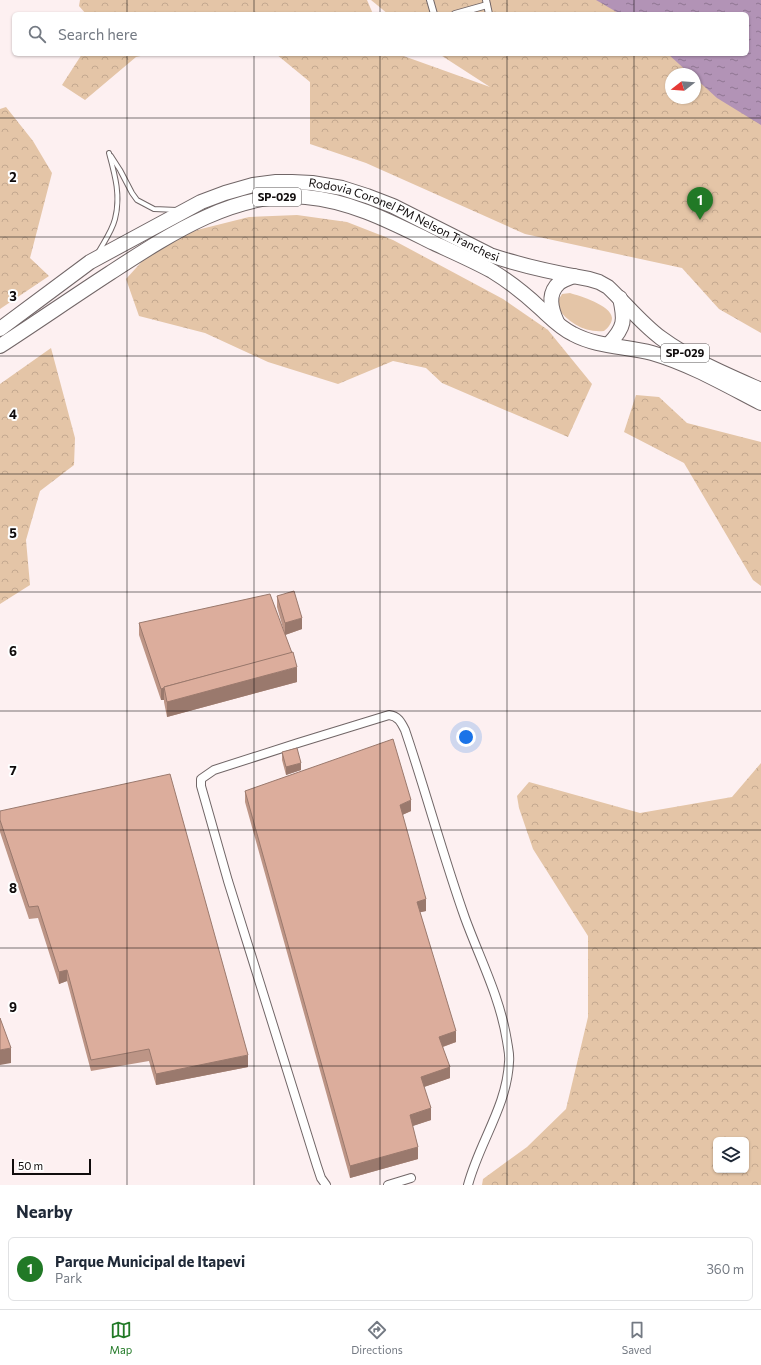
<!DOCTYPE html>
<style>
:root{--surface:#fff;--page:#f2f2f3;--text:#1f2937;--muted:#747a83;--line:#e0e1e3;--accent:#217926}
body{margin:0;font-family:Commissioner,sans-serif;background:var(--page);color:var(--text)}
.controls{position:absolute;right:12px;bottom:12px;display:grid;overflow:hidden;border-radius:6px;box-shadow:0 1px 3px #0004}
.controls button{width:36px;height:36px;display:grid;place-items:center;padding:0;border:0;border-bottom:1px solid var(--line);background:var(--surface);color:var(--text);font:20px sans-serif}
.compass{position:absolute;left:665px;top:68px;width:36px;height:36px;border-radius:50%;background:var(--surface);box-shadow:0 1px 3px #0004;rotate:253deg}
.scale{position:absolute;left:12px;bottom:10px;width:79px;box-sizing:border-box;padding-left:4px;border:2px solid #100c0c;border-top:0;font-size:11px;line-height:14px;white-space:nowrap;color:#100c0c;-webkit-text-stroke:3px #fff;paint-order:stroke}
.you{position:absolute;left:466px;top:737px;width:14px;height:14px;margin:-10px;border:3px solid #fff;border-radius:50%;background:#1a73e8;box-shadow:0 0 0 6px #1a73e833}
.badge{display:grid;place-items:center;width:26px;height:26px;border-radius:50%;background:var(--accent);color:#fff;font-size:13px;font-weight:700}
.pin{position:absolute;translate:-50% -33px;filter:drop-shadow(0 1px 2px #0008)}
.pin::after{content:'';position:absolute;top:21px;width:14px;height:12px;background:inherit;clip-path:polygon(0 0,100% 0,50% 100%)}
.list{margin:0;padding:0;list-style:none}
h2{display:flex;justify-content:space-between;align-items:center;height:52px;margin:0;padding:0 16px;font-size:17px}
h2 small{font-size:13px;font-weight:400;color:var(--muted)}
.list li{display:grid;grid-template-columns:26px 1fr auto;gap:12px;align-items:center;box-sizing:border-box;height:64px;margin:0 8px 8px;padding:0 8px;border:1px solid var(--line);border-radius:6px}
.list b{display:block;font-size:15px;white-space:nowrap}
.list p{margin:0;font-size:13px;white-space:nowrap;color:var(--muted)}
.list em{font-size:13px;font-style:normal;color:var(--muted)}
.icon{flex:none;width:22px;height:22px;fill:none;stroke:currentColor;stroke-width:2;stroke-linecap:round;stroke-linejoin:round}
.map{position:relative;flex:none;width:761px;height:1185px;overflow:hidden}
.search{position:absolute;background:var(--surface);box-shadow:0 1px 3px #0004;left:12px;right:12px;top:12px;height:44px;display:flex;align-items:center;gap:10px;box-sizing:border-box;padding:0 14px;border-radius:6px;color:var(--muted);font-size:15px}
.sheet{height:124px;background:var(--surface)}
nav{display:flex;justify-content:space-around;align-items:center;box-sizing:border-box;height:56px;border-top:1px solid var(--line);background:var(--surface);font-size:11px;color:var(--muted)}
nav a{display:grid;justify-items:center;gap:2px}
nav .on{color:var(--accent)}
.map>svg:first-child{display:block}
.grass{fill:#e4c5a7}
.forest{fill:url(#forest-crowns);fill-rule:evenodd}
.water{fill:url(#water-ripples)}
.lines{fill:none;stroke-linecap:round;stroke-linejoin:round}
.service-casing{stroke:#716667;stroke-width:6}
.pedestrian-casing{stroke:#716667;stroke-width:8}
.minor-casing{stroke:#716667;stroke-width:10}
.trunk-casing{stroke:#716667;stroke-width:16}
.service{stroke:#fff;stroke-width:4}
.pedestrian{stroke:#fff;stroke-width:6}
.minor{stroke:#fff;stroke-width:8}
.trunk{stroke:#fff;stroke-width:14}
.wall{fill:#bd9586}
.shaded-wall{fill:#9a796d}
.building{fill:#dcad9c;stroke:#9a796d}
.grid{fill:none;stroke:#100c0c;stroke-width:1;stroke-opacity:0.55}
.labels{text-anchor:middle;stroke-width:4;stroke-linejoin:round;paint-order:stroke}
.shield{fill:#fff;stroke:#585555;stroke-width:1}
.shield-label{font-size:11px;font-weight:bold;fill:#100c0c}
.street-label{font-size:12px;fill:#100c0c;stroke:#fff}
.grid-label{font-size:13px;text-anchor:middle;font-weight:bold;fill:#100c0c;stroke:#fff;stroke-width:4;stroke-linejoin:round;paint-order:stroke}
</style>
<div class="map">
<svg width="761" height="1185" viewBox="0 0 761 1185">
<defs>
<pattern id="forest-crowns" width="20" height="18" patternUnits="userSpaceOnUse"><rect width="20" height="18" fill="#e4c5a7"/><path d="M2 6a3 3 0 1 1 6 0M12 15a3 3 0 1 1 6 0" fill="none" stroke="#c3a88f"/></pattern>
<pattern id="water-ripples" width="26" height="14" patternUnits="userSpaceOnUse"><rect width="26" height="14" fill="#b293b6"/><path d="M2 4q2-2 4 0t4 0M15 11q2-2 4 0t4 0" fill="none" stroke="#8f7692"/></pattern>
</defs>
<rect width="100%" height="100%" fill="#fdf0f1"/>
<!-- grass -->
<path class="grass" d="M570,293c10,3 41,12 42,25 0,5 -4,10 -8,13 -19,2 -36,-8 -47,-24l2,-8 3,-5z"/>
<!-- forest -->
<g class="forest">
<polygon points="80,0 367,0 373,14 86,14 79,6"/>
<polygon points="371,0 616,0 633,14 388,14"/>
<polygon points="82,54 150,54 136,57 85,100 62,85"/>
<path d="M276,54h122l92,33 -51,-33h242l80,66v213l-42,-24 -37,-41 -157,-34 -159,-71 -56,-19v-62zM671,74h24v24h-24z"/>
<polygon points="6,107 33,141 52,173 30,258 49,276 0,309 0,109"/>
<polygon points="297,215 347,222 393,240 503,299 548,330 592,384 568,437 442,383 426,368 393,361 338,384 268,362 205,333 139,316 126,279 155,247 197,230 249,217"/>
<polygon points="51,348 75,438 74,465 40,491 26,540 30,585 0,604 0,384"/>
<polygon points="636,395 659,397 687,423 761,442 761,586 753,580 684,463 624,432"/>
<path d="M761,763v422h-279l1,-6 44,-32 39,-38 22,-92v-81l-55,-87 -14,-41 -2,-12 12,-14 111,31 92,-16zM716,1140h30v30h-30z"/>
</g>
<!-- water -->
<polygon class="water" points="596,0 761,0 761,125 717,98 695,78 695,74 690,74 668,54 747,54 747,14 620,14"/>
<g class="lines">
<!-- service casing -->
<g class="service-casing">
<g id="service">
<polyline points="111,156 120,170 132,193 137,200 154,209 177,210"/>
<path d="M98,253c6,-11 14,-22 17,-34 6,-23 0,-44 -6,-66"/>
</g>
</g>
<!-- pedestrian casing -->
<g class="pedestrian-casing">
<g id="pedestrian">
<polyline points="430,0 434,14"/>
<polyline points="486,0 489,14"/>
<polyline points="455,14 487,5"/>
</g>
</g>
<!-- minor casing -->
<g class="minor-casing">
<g id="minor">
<path d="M326,1185l-5,-7 -4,-12 -89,-285 -27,-95v-7l13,-9 84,-27 91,-28c9,1 12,7 16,15 21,62 38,126 60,188 15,41 35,79 42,123 1,7 3,14 2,21 -2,44 -30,81 -41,123"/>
<polyline points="388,1185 411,1178"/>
</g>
</g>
<!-- trunk casing -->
<g class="trunk-casing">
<g id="trunk">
<path d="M557,322c-6,-13 -10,-28 2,-39 4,-3 10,-5 15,-7"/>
<path id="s1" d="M0,329l90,-67 111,-60 24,-9 28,-8 23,-3h16l20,1 30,5 25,8 26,10 97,49c32,11 65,18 99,24l10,3 9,5c18,17 34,37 53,51 30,22 66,37 100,52"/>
<path d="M609,344c16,-17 16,-24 11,-46"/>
<path d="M0,346c37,-24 73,-49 110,-73 57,-37 125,-83 196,-76 46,4 87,26 128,46 19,9 40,18 58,28 18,11 33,23 48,37 10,9 20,20 33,26 24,13 53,12 79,19 38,11 74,32 109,50"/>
</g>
</g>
<!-- service -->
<use href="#service" class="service"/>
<!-- pedestrian -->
<use href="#pedestrian" class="pedestrian"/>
<!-- minor -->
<use href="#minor" class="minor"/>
<!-- trunk -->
<use href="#trunk" class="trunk"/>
</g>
<!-- wall -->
<g class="wall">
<polygon points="277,596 302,629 285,635 277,607"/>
<polygon points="139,623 297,682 167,717 164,702 164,700 161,700 139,635"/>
<polygon points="282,752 301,770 286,775 282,760"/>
<polygon points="245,791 411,811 402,815 426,911 420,912 456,1042 443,1047 450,1078 424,1087 431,1120 412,1126 418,1159 350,1178 245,802"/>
<polygon points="0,811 248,1067 156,1085 149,1061 91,1071 67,981 59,984 38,918 29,919 0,832"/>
</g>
<!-- shaded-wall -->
<g class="shaded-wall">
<polygon points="302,618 302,629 285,635 285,623"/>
<polygon points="297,667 297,682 167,717 167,702"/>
<polygon points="164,688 164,700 161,700 161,689"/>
<polygon points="301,763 301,770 286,775 286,767"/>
<polygon points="411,800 411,811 400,816 400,805"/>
<polygon points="426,899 426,911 417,913 417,902"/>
<polygon points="67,970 67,981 59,984 59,972"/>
<polygon points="456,1031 456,1042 439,1048 439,1037"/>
<polygon points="11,1048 11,1063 0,1065 0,1050"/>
<polygon points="248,1055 248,1067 156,1085 156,1074"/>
<polygon points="450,1067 450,1078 421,1088 421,1077"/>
<polygon points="431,1108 431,1120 410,1127 410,1115"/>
<polygon points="418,1147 418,1159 350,1178 350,1166"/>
</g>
<!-- building -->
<g class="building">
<polygon points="294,591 302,618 285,623 277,596"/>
<polygon points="270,594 292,653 164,687 164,688 161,689 139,623"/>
<polygon points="293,652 297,667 167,702 164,687"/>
<polygon points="393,739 411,800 400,805 426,899 417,902 456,1031 439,1037 450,1067 421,1077 431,1108 410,1115 418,1147 350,1166 245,791"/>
<polygon points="297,748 301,763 286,767 282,752"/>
<polygon points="170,774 248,1055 156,1074 149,1049 91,1060 67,970 59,972 38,906 29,907 0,820 0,811"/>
<polygon points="0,1018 11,1048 0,1050"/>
</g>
<!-- grid -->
<path class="grid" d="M127,0v14M254,0v14M380,0v14M507,0v14M634,0v14M127,54v1131M254,54v1131M380,54v1131M507,54v1131M634,54v1131M0,118h761M0,237h761M0,356h761M0,474h761M0,592h761M0,711h761M0,830h761M0,948h761M0,1066h761"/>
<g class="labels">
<!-- shield labels -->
<g class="shield">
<rect x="253" y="188" width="48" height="18" rx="3"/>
<rect x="661" y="344" width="48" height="18" rx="3"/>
</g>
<g class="shield-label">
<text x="277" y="201">SP-029</text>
<text x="685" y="357">SP-029</text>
</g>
<!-- street labels -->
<g class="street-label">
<text dy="4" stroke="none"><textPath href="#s1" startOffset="452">Rodovia Coronel PM Nelson Tranchesi</textPath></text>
</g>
</g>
<g class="grid-label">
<text x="13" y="182">2</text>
<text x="13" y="301">3</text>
<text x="13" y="419">4</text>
<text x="13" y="538">5</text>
<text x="13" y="656">6</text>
<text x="13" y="775">7</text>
<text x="13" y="893">8</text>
<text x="13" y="1012">9</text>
</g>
</svg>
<div class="controls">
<button><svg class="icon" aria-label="layers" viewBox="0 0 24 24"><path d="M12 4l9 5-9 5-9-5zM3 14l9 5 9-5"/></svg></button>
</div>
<svg class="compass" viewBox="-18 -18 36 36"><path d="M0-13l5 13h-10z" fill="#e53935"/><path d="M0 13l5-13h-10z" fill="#747a83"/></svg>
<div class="scale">50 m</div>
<div class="you"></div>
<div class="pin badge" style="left:700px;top:220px">1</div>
<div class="search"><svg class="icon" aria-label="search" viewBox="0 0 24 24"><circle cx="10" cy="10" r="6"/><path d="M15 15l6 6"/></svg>Search here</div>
</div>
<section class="sheet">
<h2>Nearby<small></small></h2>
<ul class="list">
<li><span class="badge">1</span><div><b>Parque Municipal de Itapevi</b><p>Park</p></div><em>360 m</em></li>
</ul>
</section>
<nav>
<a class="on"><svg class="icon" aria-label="map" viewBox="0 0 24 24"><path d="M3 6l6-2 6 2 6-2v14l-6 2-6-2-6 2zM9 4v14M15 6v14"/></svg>Map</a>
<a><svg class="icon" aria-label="directions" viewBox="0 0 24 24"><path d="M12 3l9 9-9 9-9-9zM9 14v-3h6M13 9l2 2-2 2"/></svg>Directions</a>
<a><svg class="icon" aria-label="saved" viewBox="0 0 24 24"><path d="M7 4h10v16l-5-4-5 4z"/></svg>Saved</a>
</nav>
